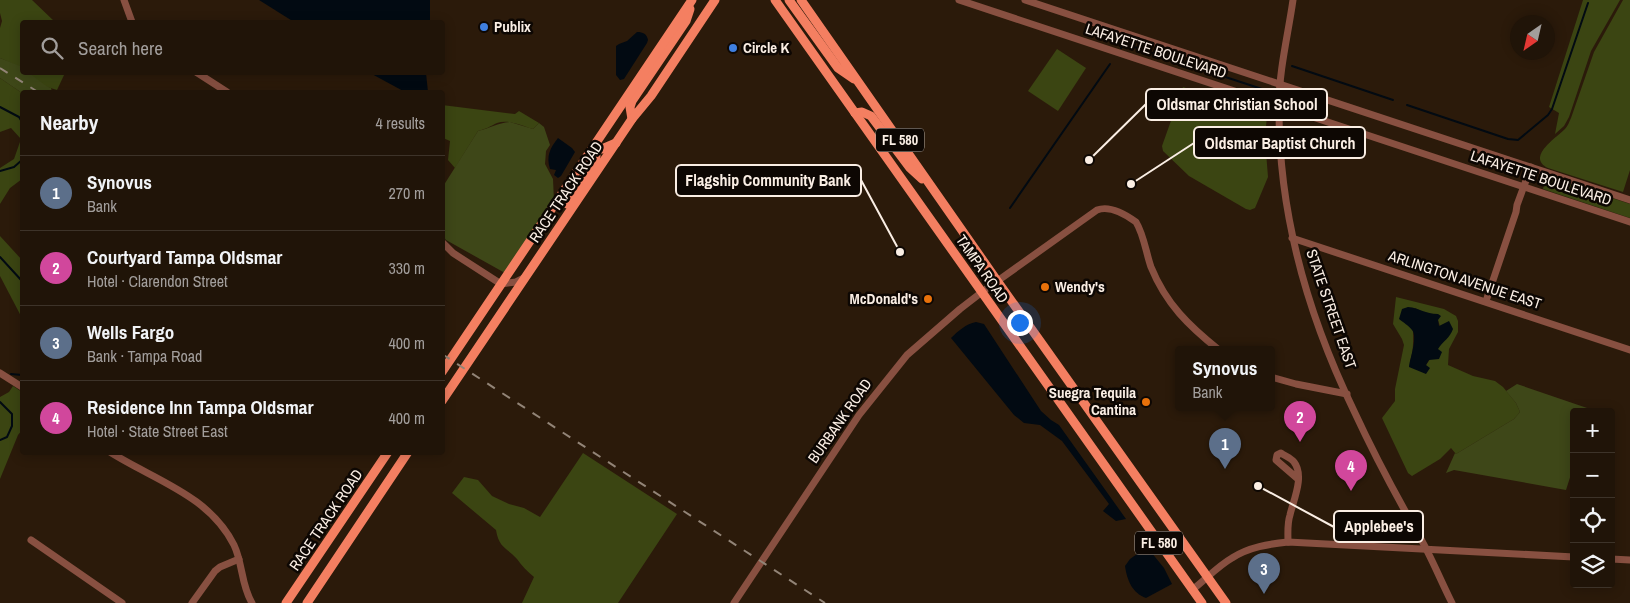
<!DOCTYPE html>
<meta charset="utf-8">
<style>
:root{--surface:#201408;--page:#281d12;--text:#f1f3f6;--muted:#a29e9c;--line:#3d3329;--accent:#0b8043}
body{margin:0;font-family:"Archivo Narrow",sans-serif;background:var(--page);color:var(--text)}
.controls{position:absolute;right:15px;bottom:15px;display:grid;overflow:hidden;border-radius:5px;box-shadow:0 2px 12px #0003}
.controls button{width:45px;height:45px;display:grid;place-items:center;padding:0;border:0;border-bottom:1px solid var(--line);background:var(--surface);color:var(--text);font:25px sans-serif}
.compass{position:absolute;left:1510px;top:15px;width:45px;height:45px;border-radius:50%;background:var(--surface);box-shadow:0 2px 12px #0003;rotate:214deg}
.you{position:absolute;left:1019px;top:322px;width:18px;height:18px;margin:-12px;border:4px solid #fff;border-radius:50%;background:#1a73e8;box-shadow:0 0 0 8px #1a73e833}
.badge{display:grid;place-items:center;width:32px;height:32px;border-radius:50%;background:var(--accent);color:#fff;font-size:16px;font-weight:700}
.pin{position:absolute;translate:-50% -41px;filter:drop-shadow(0 1px 2px #0008)}
.pin::after{content:'';position:absolute;top:26px;width:18px;height:15px;background:inherit;clip-path:polygon(0 0,100% 0,50% 100%)}
.popup{position:absolute;left:1175px;top:346px;width:100px;height:65px;box-sizing:border-box;display:grid;place-content:center;border-radius:5px;background:var(--surface);filter:drop-shadow(0 1px 4px #0005);font-size:16px;white-space:nowrap;color:var(--muted)}
.popup b{font-size:19px;color:var(--text)}
.popup::after{content:'';position:absolute;left:50%;top:100%;margin-left:-10px;border:10px solid transparent;border-top-color:var(--surface)}
.list{margin:0;padding:0;list-style:none}
h2{display:flex;justify-content:space-between;align-items:center;height:65px;margin:0;padding:0 20px;font-size:21px}
h2 small{font-size:16px;font-weight:400;color:var(--muted)}
.list li{display:grid;grid-template-columns:32px 1fr auto;gap:15px;align-items:center;box-sizing:border-box;height:75px;padding:0 20px;border-top:1px solid var(--line)}
.list b{display:block;font-size:19px;white-space:nowrap}
.list p{margin:0;font-size:16px;white-space:nowrap;color:var(--muted)}
.list em{font-size:16px;font-style:normal;color:var(--muted)}
.icon{flex:none;width:28px;height:28px;fill:none;stroke:currentColor;stroke-width:2;stroke-linecap:round;stroke-linejoin:round}
.map{position:relative;flex:none;width:1630px;height:603px;overflow:hidden}
.search{position:absolute;background:var(--surface);box-shadow:0 2px 12px #0003;left:20px;top:20px;width:425px;height:55px;display:flex;align-items:center;gap:12px;box-sizing:border-box;padding:0 18px;border-radius:5px;color:var(--muted);font-size:19px}
.panel{position:absolute;background:var(--surface);box-shadow:0 2px 12px #0003;left:20px;top:90px;width:425px;height:365px;border-radius:5px}
.map>svg:first-child{display:block}
.green{fill:#3b4512;fill-rule:evenodd}
.forest{fill:#3e4718}
.water{fill:#020a12}
.lines{fill:none;stroke-linecap:round;stroke-linejoin:round}
.stream{stroke:#020a12;stroke-width:2}
.minor{stroke:#885041;stroke-width:7}
.major{stroke:#f47f61;stroke-width:9}
.rail{stroke:#928477;stroke-width:2;stroke-dasharray:9 9;stroke-linecap:butt}
.shop-dot{fill:#3f7fe0;stroke:#0d0703;stroke-width:2}
.food-dot{fill:#e8710a;stroke:#0d0703;stroke-width:2}
.labels{text-anchor:middle;stroke-width:5;stroke-linejoin:round;paint-order:stroke}
.shield{fill:#0d0703;stroke:#b3a9a0;stroke-width:1}
.shield-label{font-size:14px;font-weight:bold;fill:#faeee4}
.poi-label{font-size:15px;font-weight:bold;fill:#faeee4;stroke:#0d0703;text-anchor:start}
.street-label{font-size:15px;fill:#faeee4;stroke:#0d0703}
.leader{fill:none;stroke:#faeee4;stroke-width:2}
.callout-dot{fill:#faeee4;stroke:#0d0703;stroke-width:2}
.callout{fill:#0d0703;stroke:#faeee4;stroke-width:2}
.callout-label{font-size:16px;text-anchor:middle;font-weight:bold;fill:#faeee4}
</style>
<div class="map">
<svg width="1630" height="603" viewBox="0 0 1630 603">
<rect width="100%" height="100%" fill="#2b1a0a"/>
<!-- green -->
<g class="green">
<polygon points="0,0 32,0 55,22 22,22 22,68 0,58 0,28 2,21 0,13"/>
<polygon points="1583,0 1620,0 1591,51 1569,117 1564,126 1555,134 1559,113 1549,107"/>
<path d="M1623,0h7v170l-7,22 -75,-24c-22,-11 8,-30 17,-39 3,-3 4,-7 6,-11l23,-66z"/>
<polygon points="1057,49 1086,68 1058,111 1028,91"/>
<polygon points="28,73 65,73 57,90 44,86"/>
<polygon points="0,78 22,93 22,179 10,188 0,204 0,168 14,159 21,139 11,128 0,132"/>
<polygon points="1183,87 1267,115 1265,139 1268,177 1255,208 1250,210 1246,209 1189,176 1163,151 1162,146"/>
<path d="M442,105l73,9 4,-3 20,12 -6,6c-11,-3 -24,-10 -36,-6 -6,3 -11,6 -19,8l-23,37 -7,-8 2,-19 -7,-3z"/>
<polygon points="1546,176 1630,204 1630,218 1543,189"/>
<polygon points="0,236 22,260 22,318 0,276"/>
<path d="M1396,297l48,12 12,7 2,5v11l-9,17 -1,16 25,11 22,5 8,6 13,16 4,9 -6,7 -58,35 -5,-6 -11,11 -28,17 -4,-3 -26,-55 13,-17v-12l9,-44 -2,-6 -9,-15zM1415,308l23,12 6,19 -18,26 -16,-4c4,-10 3,-22 3,-32 0,-7 2,-15 2,-21z"/>
<polygon points="13,386 22,392 22,430 18,435 0,479 0,397 9,392"/>
<path d="M583,453l94,61 -59,89h-96l12,-26c-7,-6 -12,-11 -17,-18 -11,-12 -18,-11 -21,-29l-44,-37 12,-16 14,3 14,16 17,8 15,4 16,9z"/>
</g>
<!-- forest -->
<g class="forest">
<path d="M0,58l20,8 2,2v4c11,0 19,13 29,16l1,4 -30,1 -22,-15z"/>
<path d="M510,122l23,7 6,-6 5,4 6,18 -4,6 -1,13 8,15 1,22 -49,72 -59,-33 -3,-4 -1,-48 36,-57c13,-3 19,-8 32,-9z"/>
<polygon points="1517,384 1590,409 1590,412 1574,412 1574,465 1566,490 1454,470 1446,473 1455,453 1456,454 1514,419 1520,412 1516,403 1506,391"/>
</g>
<!-- water -->
<g class="water">
<polygon points="259,0 430,0 430,22 294,22"/>
<path d="M637,32c6,0 10,2 11,8l-1,3 -23,36 -4,1 -4,-5v-29l3,-2 8,-3z"/>
<polygon points="370,73 426,73 428,92 405,92"/>
<path d="M558,138l14,10 3,4 -14,24 -3,2 -4,-3 2,-5 -6,-1c-4,-13 0,-21 8,-31z"/>
<path d="M1408,307c12,1 17,7 30,7l3,2 -3,4 1,6 10,-5 4,8c-3,9 -10,12 -15,20l4,3 -3,7 -10,1 -3,5 4,3 -4,6 -17,-7c1,-9 9,-30 3,-37 -3,-4 -9,-8 -13,-11l3,-10z"/>
<path d="M976,322l8,2 57,87 10,9 8,5 67,94 -10,2 -13,-10 6,-7 -47,-63 -22,-16 -16,-2 -10,-8 -63,-77c7,-7 15,-14 25,-16z"/>
<path d="M1147,547l17,21 8,16 -26,14c-14,-5 -19,-18 -21,-32l5,-7z"/>
</g>
<g class="lines">
<!-- stream -->
<g class="stream">
<polyline points="1121,48 1125,44 1268,91"/>
<polyline points="1292,66 1393,100"/>
<polyline points="1407,105 1508,139 1518,140 1548,115 1552,109 1588,3"/>
<polyline points="0,107 19,117 22,122"/>
<polyline points="0,171 14,167 22,160"/>
<polyline points="1010,208 1110,64"/>
<polyline points="0,257 22,281"/>
<polyline points="11,374 22,375"/>
<polyline points="0,402 12,414 12,426 7,437 0,440"/>
</g>
<!-- minor -->
<g class="minor">
<polyline points="124,0 132,22"/>
<polyline points="959,0 1630,222"/>
<polyline points="1025,0 1630,200"/>
<path d="M1293,0c-5,35 -14,70 -14,105 -1,106 29,211 75,306 19,41 40,81 63,121 13,22 23,47 35,71"/>
<polyline points="196,72 227,92"/>
<polyline points="1292,238 1630,350"/>
<polyline points="442,242 453,253 501,284 516,282 524,278"/>
<polyline points="1486,301 1516,212 1517,205 1531,167"/>
<polyline points="0,373 22,387"/>
<polyline points="1271,377 1296,384 1347,394"/>
<path d="M110,452c44,28 99,43 124,93 9,19 7,40 18,58"/>
<polyline points="31,540 122,603"/>
<path d="M1288,542c0,-9 -1,-18 2,-27 3,-14 15,-39 4,-53 -3,-4 -9,-6 -13,-9l-4,2 -1,5 22,19"/>
<polyline points="1611,559 1630,560"/>
<path d="M1192,590c13,-10 26,-24 40,-32 17,-11 37,-14 56,-16l286,15"/>
<polyline points="192,603 215,571 220,567 239,559"/>
<path d="M734,603l125,-188 48,-60 53,-46 22,-17 115,-82c13,-5 28,4 39,12 8,13 10,31 15,45 15,37 38,59 68,83"/>
</g>
<!-- major -->
<g class="major">
<polyline points="775,0 1202,603"/>
<polyline points="789,0 838,68 854,79"/>
<polyline points="801,0 998,282 1226,603"/>
<polyline points="855,113 862,112 871,116 910,168 922,179"/>
<polyline points="632,119 630,107 632,101 686,21 690,9"/>
<polyline points="567,204 595,161 596,156 593,147 602,149 616,143"/>
<polyline points="442,372 692,0"/>
<polyline points="442,401 632,119 651,96 715,0"/>
<polyline points="286,603 388,452"/>
<polyline points="307,603 408,452"/>
</g>
<!-- rail -->
<g class="rail">
<polyline points="0,68 38,92"/>
<polyline points="442,354 825,603"/>
</g>
</g>
<!-- markers -->
<g class="shop-dot">
<circle cx="484" cy="27" r="5"/>
<circle cx="733" cy="48" r="5"/>
</g>
<g class="food-dot">
<circle cx="1045" cy="287" r="5"/>
<circle cx="928" cy="299" r="5"/>
<circle cx="1146" cy="402" r="5"/>
</g>
<g class="labels">
<!-- shield labels -->
<g class="shield">
<rect x="876" y="128.5" width="48" height="23" rx="4"/>
<rect x="1135" y="531.5" width="48" height="23" rx="4"/>
</g>
<g class="shield-label">
<text x="900" y="145">FL 580</text>
<text x="1159" y="548">FL 580</text>
</g>
<!-- poi labels -->
<g class="poi-label">
<text x="494" y="32">Publix</text>
<text x="743" y="53">Circle K</text>
<text x="1055" y="292">Wendy's</text>
<text x="918" y="304" text-anchor="end">McDonald's</text>
<text x="1136" y="398" text-anchor="end">Suegra Tequila<tspan x="1136" dy="17">Cantina</tspan></text>
</g>
<!-- street labels -->
<g class="street-label">
<text transform="translate(1156 51) rotate(18)" y="5">LAFAYETTE BOULEVARD</text>
<text transform="translate(1541 178) rotate(18)" y="5">LAFAYETTE BOULEVARD</text>
<text transform="translate(566 192) rotate(-56)" y="5">RACE TRACK ROAD</text>
<text transform="translate(982 269) rotate(55)" y="5">TAMPA ROAD</text>
<text transform="translate(1465 280) rotate(18)" y="5">ARLINGTON AVENUE EAST</text>
<text transform="translate(1331 309) rotate(71)" y="5">STATE STREET EAST</text>
<text transform="translate(840 421) rotate(-55)" y="5">BURBANK ROAD</text>
<text transform="translate(326 520) rotate(-56)" y="5">RACE TRACK ROAD</text>
</g>
</g>
<!-- callouts -->
<path class="leader" d="M1089 160L1146 104M1131 184L1194 143M900 252L861 180M1258 486L1334 527"/>
<g class="callout-dot">
<circle cx="1089" cy="160" r="5"/>
<circle cx="1131" cy="184" r="5"/>
<circle cx="900" cy="252" r="5"/>
<circle cx="1258" cy="486" r="5"/>
</g>
<g class="callout">
<rect x="1146" y="89" width="181" height="31" rx="5"/>
<rect x="1194" y="127" width="171" height="31" rx="5"/>
<rect x="676" y="165" width="185" height="31" rx="5"/>
<rect x="1334" y="511" width="89" height="31" rx="5"/>
</g>
<g class="callout-label">
<text x="1237" y="110">Oldsmar Christian School</text>
<text x="1280" y="149">Oldsmar Baptist Church</text>
<text x="768" y="186">Flagship Community Bank</text>
<text x="1379" y="532">Applebee's</text>
</g>
</svg>
<div class="controls">
<button>+</button>
<button>−</button>
<button><svg class="icon" aria-label="locate" viewBox="0 0 24 24"><circle cx="12" cy="12" r="6"/><path d="M12 2v4M12 18v4M2 12h4M18 12h4"/></svg></button>
<button><svg class="icon" aria-label="layers" viewBox="0 0 24 24"><path d="M12 4l9 5-9 5-9-5zM3 14l9 5 9-5"/></svg></button>
</div>
<svg class="compass" viewBox="-18 -18 36 36"><path d="M0-13l5 13h-10z" fill="#e53935"/><path d="M0 13l5-13h-10z" fill="#a29e9c"/></svg>
<div class="you"></div>
<div class="pin badge" style="left:1225px;top:469px;background:#5c6f8a">1</div>
<div class="popup"><b>Synovus</b>Bank</div>
<div class="pin badge" style="left:1300px;top:442px;background:#d1479c">2</div>
<div class="pin badge" style="left:1264px;top:594px;background:#5c6f8a">3</div>
<div class="pin badge" style="left:1351px;top:491px;background:#d1479c">4</div>
<div class="search"><svg class="icon" aria-label="search" viewBox="0 0 24 24"><circle cx="10" cy="10" r="6"/><path d="M15 15l6 6"/></svg>Search here</div>
<section class="panel">
<h2>Nearby<small>4 results</small></h2>
<ul class="list">
<li><span class="badge" style="background:#5c6f8a">1</span><div><b>Synovus</b><p>Bank</p></div><em>270 m</em></li>
<li><span class="badge" style="background:#d1479c">2</span><div><b>Courtyard Tampa Oldsmar</b><p>Hotel · Clarendon Street</p></div><em>330 m</em></li>
<li><span class="badge" style="background:#5c6f8a">3</span><div><b>Wells Fargo</b><p>Bank · Tampa Road</p></div><em>400 m</em></li>
<li><span class="badge" style="background:#d1479c">4</span><div><b>Residence Inn Tampa Oldsmar</b><p>Hotel · State Street East</p></div><em>400 m</em></li>
</ul>
</section>
</div>
